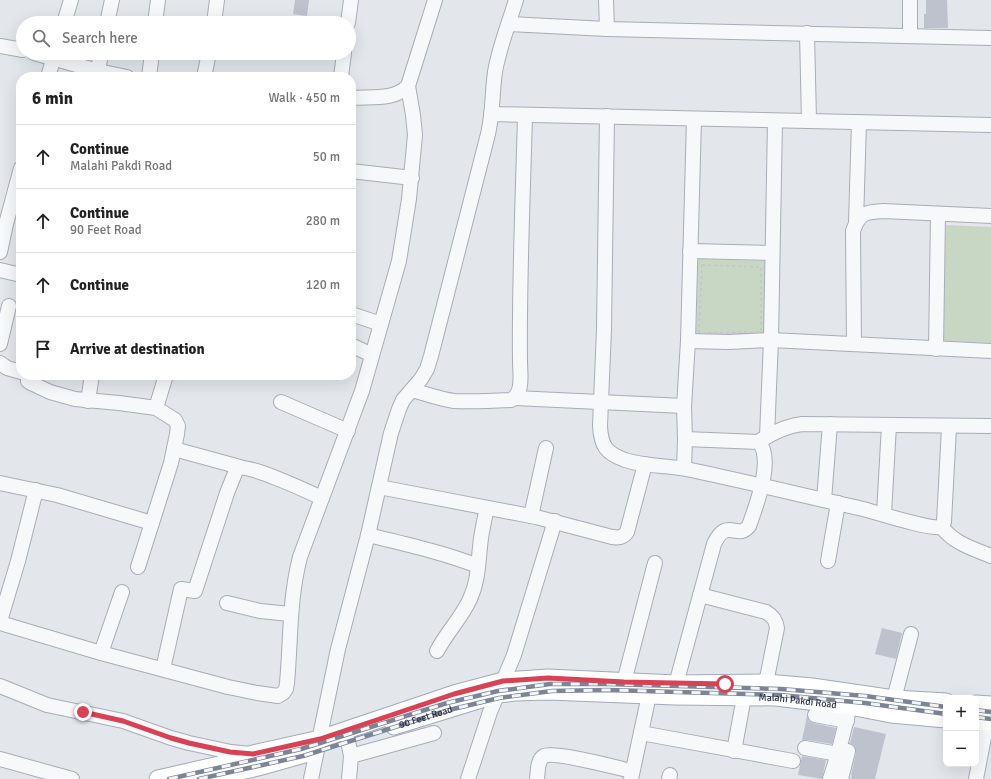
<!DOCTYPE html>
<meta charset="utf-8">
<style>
:root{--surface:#fff;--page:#f2f2f2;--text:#222;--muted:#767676;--line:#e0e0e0}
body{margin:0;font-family:Signika,sans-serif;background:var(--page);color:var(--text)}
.controls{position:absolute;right:12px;bottom:12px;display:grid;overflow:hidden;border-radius:8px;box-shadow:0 4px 16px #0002}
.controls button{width:36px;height:36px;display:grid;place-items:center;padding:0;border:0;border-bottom:1px solid var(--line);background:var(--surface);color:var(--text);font:20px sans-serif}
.stop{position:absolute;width:12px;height:12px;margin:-9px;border:3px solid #d94155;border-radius:50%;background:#fff}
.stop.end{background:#d94155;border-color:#fff;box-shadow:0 1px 4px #0008}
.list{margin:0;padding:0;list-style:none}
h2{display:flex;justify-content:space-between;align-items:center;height:52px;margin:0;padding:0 16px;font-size:17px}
h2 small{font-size:13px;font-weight:400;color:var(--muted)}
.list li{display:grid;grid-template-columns:26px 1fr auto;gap:12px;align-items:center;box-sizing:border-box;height:64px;padding:0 16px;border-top:1px solid var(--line)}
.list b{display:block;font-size:15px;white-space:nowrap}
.list p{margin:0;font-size:13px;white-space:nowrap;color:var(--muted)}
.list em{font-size:13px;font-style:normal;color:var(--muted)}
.icon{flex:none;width:22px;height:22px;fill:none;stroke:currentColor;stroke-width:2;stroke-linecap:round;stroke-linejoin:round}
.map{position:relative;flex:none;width:991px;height:779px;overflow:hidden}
.search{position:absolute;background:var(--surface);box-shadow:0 4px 16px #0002;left:16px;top:16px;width:340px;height:44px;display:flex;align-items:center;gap:10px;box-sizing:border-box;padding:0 14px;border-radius:22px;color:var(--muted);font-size:15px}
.panel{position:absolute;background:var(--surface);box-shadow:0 4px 16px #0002;left:16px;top:72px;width:340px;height:308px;border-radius:16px}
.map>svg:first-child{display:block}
.green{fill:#c8d7c4}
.building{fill:#bdc2cd}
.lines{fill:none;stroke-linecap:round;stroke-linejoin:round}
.minor-casing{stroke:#a7adb7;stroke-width:16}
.major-casing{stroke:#a1aab9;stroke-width:19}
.path{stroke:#c1c5cb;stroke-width:1.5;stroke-dasharray:3 3;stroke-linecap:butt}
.minor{stroke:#f6f8fa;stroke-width:14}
.major{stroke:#fff;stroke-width:17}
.rail-casing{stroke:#7b8597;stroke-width:4.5}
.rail{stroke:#f3f6f9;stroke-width:3;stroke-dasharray:9;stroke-linecap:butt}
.route{stroke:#d94155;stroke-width:5}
.labels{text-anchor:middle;stroke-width:3.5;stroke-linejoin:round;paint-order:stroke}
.street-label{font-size:10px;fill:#293346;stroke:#f3f6f9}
</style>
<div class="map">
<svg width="991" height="779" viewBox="0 0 991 779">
<rect width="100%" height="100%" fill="#e3e7ec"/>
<!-- green -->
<g class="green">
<polygon points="946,225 991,227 991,343 942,341"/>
<polygon points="698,259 768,261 768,341 696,338"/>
</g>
<!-- building -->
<g class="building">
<polygon points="295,0 309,0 307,16 293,14"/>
<polygon points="926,0 947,0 948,28 924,28 924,14 926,14"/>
<polygon points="882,628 902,633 896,659 875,654"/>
<polygon points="807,716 809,721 813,723 836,728 832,744 807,740 802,740"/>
<polygon points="854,727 886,734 875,779 851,779 852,775 851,775 856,753 854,745 850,743"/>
<polygon points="802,756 826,760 822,779 798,775"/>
</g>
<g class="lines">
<!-- minor casing -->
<g class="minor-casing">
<g id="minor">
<polyline points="606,0 607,29"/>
<polyline points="64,23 71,0"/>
<polyline points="107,23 112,0"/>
<polyline points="155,23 158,0"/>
<polyline points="214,23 217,0"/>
<polyline points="348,23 351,0"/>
<polyline points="509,24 607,29 991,38"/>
<polyline points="807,33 809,121"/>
<polyline points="910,35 910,0"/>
<polyline points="0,46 23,50"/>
<polyline points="34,53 98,71 127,77"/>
<polyline points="98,71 101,53"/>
<polyline points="48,77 55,53"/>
<polyline points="149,77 152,53"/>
<polyline points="204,77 209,53"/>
<polyline points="341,77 344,53"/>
<path d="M351,98c18,-2 43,3 57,-12l27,-86"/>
<path d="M491,114c167,3 333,8 500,11"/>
<path d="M607,116l-3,213 -4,97c1,20 6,27 25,34 21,7 44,5 66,10 57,12 114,26 172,39 15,4 68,21 79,18l2,-5 5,-95"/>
<polyline points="351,171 412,178"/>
<polyline points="856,222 859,122"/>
<polyline points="690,251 772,253"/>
<polyline points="0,252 6,224 21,168"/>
<polyline points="0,270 21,275"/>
<polyline points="351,314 381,324"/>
<polyline points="688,341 729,342 771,340 991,351"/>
<path d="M854,343l-1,-112c6,-18 12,-19 30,-20l108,5"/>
<polyline points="0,344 9,306"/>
<polyline points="351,345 372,355"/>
<polyline points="936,349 938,214"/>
<polyline points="0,363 7,368 21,372"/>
<polyline points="28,375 28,381 31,383 50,392 75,399 119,403 156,408 175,420 178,426 177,434 171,463 138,567"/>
<path d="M412,390c14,4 28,9 42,11 19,1 38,0 57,-1 13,-7 9,-26 9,-39 -1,-82 3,-164 5,-246"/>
<polyline points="515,398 684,406"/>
<polyline points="88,401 92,375"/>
<polyline points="281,402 348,431"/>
<polyline points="156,408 166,375"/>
<polyline points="767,436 771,340 775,121"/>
<path d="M761,440c13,-8 25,-14 41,-16l189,2"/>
<polyline points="174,449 240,467"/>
<polyline points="684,468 685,439 684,406 688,341 694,119"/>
<polyline points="0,483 57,495 152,523"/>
<path d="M379,487l157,30 76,20c6,1 11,1 15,-5l18,-68"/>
<polyline points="824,500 830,424"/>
<polyline points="884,514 889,425"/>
<polyline points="531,516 546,448"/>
<path d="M942,527c11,16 32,22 49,29"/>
<path d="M368,535c37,9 74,17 110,31"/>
<polyline points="828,561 838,503"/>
<path d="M700,595l66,17c7,4 10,8 11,16l-11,55"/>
<polyline points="227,603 260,611 290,614"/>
<polyline points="0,621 18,561 36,490"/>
<path d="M0,623l101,30 127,34 29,6 21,3 5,-3 3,-4 1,-6c4,-44 2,-83 13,-126l62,-166 37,-130 10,-62 6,-64 -2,-20 -5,-29"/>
<path d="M437,651c10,-19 25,-34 33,-52 8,-17 8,-34 10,-52 1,-13 4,-26 7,-39"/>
<polyline points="101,653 122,592"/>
<path d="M163,669l18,-80 14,2 32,-98 10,-25c10,-5 72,24 85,30"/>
<polyline points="624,682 655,563"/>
<path d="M676,684l38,-140c13,-28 23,-3 35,-18 7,-20 25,-66 10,-84l-74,-3"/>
<polyline points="0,686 47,705 123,721 171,738 189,743 231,752 250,754"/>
<polyline points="894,699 911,634"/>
<polyline points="815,715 847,721"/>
<polyline points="641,733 793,761"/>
<polyline points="348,741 351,756"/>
<polyline points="805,748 838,754"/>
<polyline points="734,751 744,697"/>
<polyline points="0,759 72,779"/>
<path d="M311,779l27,-130 30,-114 23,-102 8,-24 4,-9 18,-21 6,-10 4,-13 57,-222c5,-21 4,-41 7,-62 4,-24 14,-49 21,-72"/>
<polyline points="349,779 351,756 434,733"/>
<polyline points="468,779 490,712 514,655 555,521"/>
<path d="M537,779c1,-7 0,-19 7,-23 10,-5 74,12 88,15"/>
<polyline points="631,779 649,695"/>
<polyline points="669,779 670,775"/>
<polyline points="830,779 838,754 850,706"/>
<polyline points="841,779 848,751"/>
<polyline points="976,779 987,722"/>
</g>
</g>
<!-- major casing -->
<g class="major-casing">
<g id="major">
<polyline points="976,704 991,705"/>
<polyline points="976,721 991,722"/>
<path id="s1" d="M394,726l104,-32 17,-2 33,-1 127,5 101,1 74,9 41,8 55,5"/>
<polyline points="213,777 258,767 315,751"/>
<polyline points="158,779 219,765 253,754 320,739 454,694 503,681 548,678 676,684 766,683 812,687 894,699 946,702"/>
</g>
</g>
<!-- path -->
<polygon class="path" points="702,265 761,267 761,332 699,333"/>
<!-- minor -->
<use href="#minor" class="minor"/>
<!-- major -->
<use href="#major" class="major"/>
<!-- rail casing -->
<g class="rail-casing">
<g id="rail">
<polyline points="976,710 991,712"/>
<polyline points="976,717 991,719"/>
<polyline points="169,779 301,749 447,703 498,691 550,684 608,684 781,689 865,696 946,707"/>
<polyline points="199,779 303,756 449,710 499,698 552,691 608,690 780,695 865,703 946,714"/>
</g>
</g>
<!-- rail -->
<use href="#rail" class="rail"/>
</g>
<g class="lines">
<!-- route -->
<polyline class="route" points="83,712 123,721 171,738 189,743 230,752 253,754 320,739 454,694 503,681 548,678 624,682 725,684"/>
</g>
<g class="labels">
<!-- street labels -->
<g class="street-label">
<text dy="4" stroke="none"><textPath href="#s1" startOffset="409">Malahi Pakdi Road</textPath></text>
<text dy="4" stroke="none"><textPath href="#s1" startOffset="33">90 Feet Road</textPath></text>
</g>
</g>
</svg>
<div class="controls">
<button>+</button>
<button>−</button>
</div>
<div class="stop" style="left:725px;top:684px"></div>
<div class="stop end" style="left:83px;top:712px"></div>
<div class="search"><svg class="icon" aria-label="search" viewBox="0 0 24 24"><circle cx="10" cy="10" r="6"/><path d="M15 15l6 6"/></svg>Search here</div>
<section class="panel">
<h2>6 min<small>Walk · 450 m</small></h2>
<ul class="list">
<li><svg class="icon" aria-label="ahead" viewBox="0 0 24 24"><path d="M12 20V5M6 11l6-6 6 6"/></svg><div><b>Continue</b><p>Malahi Pakdi Road</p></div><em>50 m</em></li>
<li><svg class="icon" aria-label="ahead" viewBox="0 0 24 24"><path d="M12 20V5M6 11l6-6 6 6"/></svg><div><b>Continue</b><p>90 Feet Road</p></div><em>280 m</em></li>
<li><svg class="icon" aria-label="ahead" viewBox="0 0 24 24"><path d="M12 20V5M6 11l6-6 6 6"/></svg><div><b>Continue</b></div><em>120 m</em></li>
<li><svg class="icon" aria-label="arrive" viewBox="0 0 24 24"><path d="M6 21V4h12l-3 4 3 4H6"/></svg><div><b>Arrive at destination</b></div></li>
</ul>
</section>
</div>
